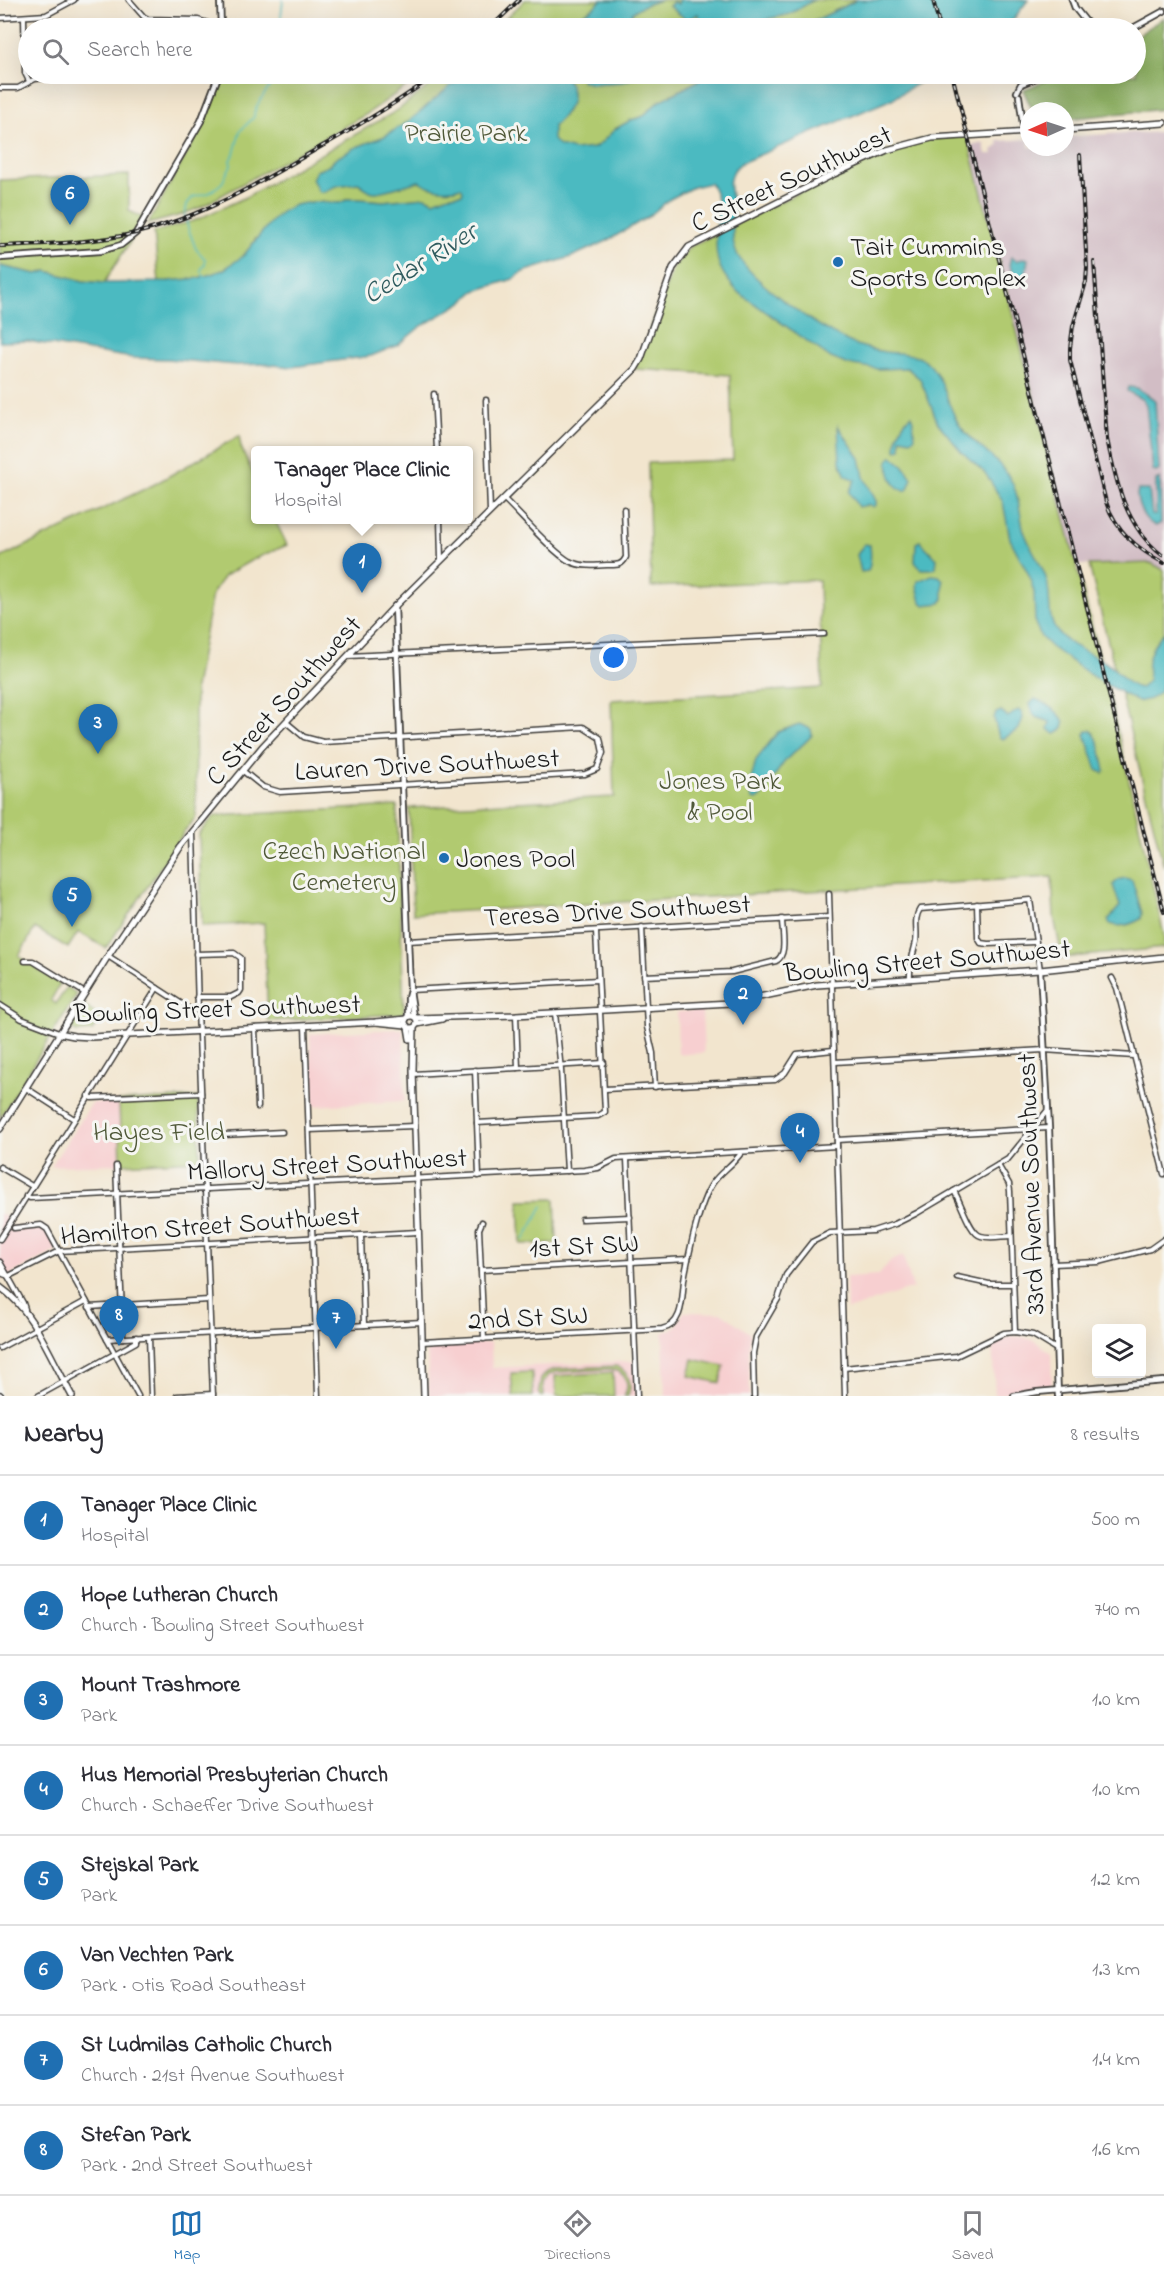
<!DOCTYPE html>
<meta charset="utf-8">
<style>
:root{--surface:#fff;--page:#f2f2f3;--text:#2b2b33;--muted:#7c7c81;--line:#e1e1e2;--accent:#1f6fb2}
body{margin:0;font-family:"Indie Flower",sans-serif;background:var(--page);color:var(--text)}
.controls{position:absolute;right:18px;bottom:18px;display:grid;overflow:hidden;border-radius:6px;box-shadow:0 6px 24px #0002}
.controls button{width:54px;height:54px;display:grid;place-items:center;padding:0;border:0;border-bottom:2px solid var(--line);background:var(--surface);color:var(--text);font:30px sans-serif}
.compass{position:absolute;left:1020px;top:102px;width:54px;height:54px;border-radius:50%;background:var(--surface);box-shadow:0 6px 24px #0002;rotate:267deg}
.you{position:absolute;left:614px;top:658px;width:21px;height:21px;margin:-15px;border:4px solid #fff;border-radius:50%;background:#1a73e8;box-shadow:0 0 0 9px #1a73e833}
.badge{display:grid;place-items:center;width:39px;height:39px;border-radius:50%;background:var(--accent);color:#fff;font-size:20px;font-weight:700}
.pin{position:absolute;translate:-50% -50px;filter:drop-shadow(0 2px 3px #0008)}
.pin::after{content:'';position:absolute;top:32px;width:21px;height:18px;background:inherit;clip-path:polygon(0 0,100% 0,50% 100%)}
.popup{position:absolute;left:251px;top:446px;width:222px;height:78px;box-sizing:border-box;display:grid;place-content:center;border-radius:6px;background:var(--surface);filter:drop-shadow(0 2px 4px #0005);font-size:20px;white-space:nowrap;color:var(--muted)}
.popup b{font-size:22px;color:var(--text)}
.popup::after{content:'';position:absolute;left:50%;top:100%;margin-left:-12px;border:12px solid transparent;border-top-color:var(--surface)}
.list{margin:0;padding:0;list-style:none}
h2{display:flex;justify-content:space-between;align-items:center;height:78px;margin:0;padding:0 24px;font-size:26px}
h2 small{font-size:20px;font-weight:400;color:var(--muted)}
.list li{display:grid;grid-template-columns:39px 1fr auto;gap:18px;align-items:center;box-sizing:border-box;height:90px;padding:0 24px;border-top:2px solid var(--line)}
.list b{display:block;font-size:22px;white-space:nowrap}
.list p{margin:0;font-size:20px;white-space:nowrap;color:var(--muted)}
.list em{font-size:20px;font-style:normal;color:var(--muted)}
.icon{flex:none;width:33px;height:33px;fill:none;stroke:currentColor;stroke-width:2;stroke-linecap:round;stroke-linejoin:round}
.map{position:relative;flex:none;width:1164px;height:1396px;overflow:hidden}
.search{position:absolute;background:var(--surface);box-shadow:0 6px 24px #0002;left:18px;right:18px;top:18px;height:66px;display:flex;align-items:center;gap:15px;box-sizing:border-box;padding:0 21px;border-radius:33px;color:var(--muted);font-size:22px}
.sheet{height:798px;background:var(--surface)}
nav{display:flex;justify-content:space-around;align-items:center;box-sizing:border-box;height:84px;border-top:2px solid var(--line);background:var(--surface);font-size:16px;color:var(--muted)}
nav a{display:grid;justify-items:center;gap:3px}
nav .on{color:var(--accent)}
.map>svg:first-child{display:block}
.built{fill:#f7cfd0}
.industrial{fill:#d2bdc5}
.green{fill:#b1ca6f;stroke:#667346;stroke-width:1.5}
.forest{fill:#8cae62;stroke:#54653f;stroke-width:1.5}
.water{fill:#4bbac1;stroke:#346b6e;stroke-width:1.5}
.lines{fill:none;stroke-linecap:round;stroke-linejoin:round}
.stream{stroke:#4bbac1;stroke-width:1.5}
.minor-casing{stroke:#3c3a37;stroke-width:7}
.tertiary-casing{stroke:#3c3a37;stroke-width:8}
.secondary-casing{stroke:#3c3a37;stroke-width:8}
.minor{stroke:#fff;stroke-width:4}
.tertiary{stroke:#fff;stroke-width:4.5}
.secondary{stroke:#fff;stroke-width:5}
.rail-casing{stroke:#1c1c1c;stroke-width:4}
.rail{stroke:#f6f6f2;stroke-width:1.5;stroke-dasharray:4.5;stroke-linecap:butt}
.poi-dot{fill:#1f6fb2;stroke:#f6f6f2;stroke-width:2}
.labels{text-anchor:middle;stroke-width:6;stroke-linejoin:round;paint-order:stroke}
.park-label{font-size:27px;fill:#505939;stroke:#f6f6f2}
.street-label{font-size:27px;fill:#1c1c1c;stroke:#f6f6f2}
.poi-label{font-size:27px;fill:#1c1c1c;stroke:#f6f6f2;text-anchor:start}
.water-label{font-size:28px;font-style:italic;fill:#2f5b5e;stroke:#f6f6f2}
</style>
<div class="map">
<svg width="1164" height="1396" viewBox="0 0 1164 1396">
<rect width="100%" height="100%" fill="#f6f6f2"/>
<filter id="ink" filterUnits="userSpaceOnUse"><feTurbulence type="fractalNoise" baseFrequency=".0167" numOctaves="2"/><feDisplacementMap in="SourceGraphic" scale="12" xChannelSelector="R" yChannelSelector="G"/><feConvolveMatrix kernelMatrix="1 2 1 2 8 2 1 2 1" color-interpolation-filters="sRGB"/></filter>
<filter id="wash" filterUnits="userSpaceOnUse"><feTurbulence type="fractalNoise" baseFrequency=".008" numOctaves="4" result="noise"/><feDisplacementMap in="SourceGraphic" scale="24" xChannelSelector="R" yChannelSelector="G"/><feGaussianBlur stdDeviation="1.35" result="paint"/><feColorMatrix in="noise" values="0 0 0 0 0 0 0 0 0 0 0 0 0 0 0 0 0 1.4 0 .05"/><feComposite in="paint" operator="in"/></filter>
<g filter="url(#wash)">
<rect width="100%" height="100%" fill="#f2e5ce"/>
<!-- built -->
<g class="built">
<polygon points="702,1010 704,1053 678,1054 677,1012"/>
<polygon points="403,1029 405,1101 313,1106 310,1034"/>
<polygon points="119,1101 121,1164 51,1166 92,1103"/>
<polygon points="0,1213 12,1220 8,1226 45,1226 58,1250 0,1280"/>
<polygon points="903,1256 913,1288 847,1310 846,1277 879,1275 890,1261"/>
<polygon points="684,1312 722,1313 751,1334 749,1347 750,1396 665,1396 663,1333 676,1327"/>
<polygon points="1014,1336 1023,1337 1035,1341 1051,1353 1052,1385 1028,1387 995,1396 992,1342"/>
<polygon points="491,1342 492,1368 634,1361 636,1396 429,1396 427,1346"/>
</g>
<!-- industrial -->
<polygon class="industrial" points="1137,132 1141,133 1164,132 1164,570 1151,563 1076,565 970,146 984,143 986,154 993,154 992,150 999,146 998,141 1029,139 1029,147 1065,147 1065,137"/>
<!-- green -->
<g class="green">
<polygon points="525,0 857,0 800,28 496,28"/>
<polygon points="224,74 424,74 365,115 201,207 181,215 148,224 203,124"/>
<path d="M444,74h267l-53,28 -16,15 -5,1 -22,11 -14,15 -7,4 -12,2 -120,44 -28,7 -6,-3h-12l-33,3 -24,-2h-11l-8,4 -20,-1 -65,37c-17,37 -61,41 -96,43l-5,-50 42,-12 50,-23 152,-87z"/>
<polygon points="967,135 1110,697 1164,935 1164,948 1062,958 1054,917 1052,877 413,914 409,808 614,797 611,700 822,688 819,580 651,587 648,463 733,460 730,375 635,369 673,268 689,247 868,158 919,140"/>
<polygon points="129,175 129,211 145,218 104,283 83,281 47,271 37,274 0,266 0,180"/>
<polygon points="239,436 241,447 255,478 256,520 275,520 287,545 252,560 224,576 212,594 195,688 196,817 185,831 106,948 78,932 68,948 35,928 19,956 60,984 51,1000 56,1004 67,987 77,994 0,1118 0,558 155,484"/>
<polygon points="1151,563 1164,570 1164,868 1089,565"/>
<polygon points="397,806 404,1014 268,1021 264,923 202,926 199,834 214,816"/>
<polygon points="83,1005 101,1017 92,1031 76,1032 72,1029 72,1024"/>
<polygon points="198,1097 200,1160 121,1164 119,1101"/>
<polygon points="555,1199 557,1243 521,1244 519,1200"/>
<polygon points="693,1359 724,1366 720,1383 689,1376"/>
<path d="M616,1366c13,6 17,17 12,30h-4c7,-13 1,-24 -13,-27l-54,3 -8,3 -6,8 1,13h-4l-1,-7 2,-10 6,-7 9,-3z"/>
<polygon points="532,1372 533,1396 513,1396 511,1373"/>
<polygon points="613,1372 614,1396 556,1396 555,1376"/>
</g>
<!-- forest -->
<polygon class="forest" points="1164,17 1164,109 1065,119 1065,111 1033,111 1023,90 1062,74 1136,74 1136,37"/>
<!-- water -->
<g class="water">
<path d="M601,0h60c-9,3 -30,7 -30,18 0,4 2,7 2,10h-69c11,-13 27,-14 37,-28z"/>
<polygon points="679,0 814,0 790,14 768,19 760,27 751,28 701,28 698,14 687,20 669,6 673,2 678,4"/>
<polygon points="857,0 1028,0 1007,28 800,28"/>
<path d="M478,74h85c18,22 7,35 -10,53v13l6,6 15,4 20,-2 7,-5 14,-14 16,-9 11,-3 16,-15 53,-28h224c-15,7 -28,16 -43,25l-151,64c-16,13 -12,24 -8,41 2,15 -3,30 2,45 9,28 83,79 110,91 12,6 27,10 40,12 17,2 33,0 46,14 15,17 16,42 30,61 16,22 43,33 53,60 6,15 6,30 10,44 6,18 18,32 23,50 4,15 0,36 9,49 13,18 36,22 53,35 11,7 18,22 32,23l8,-8c-5,-19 2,-34 15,-48l-1,51 -4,10 -9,6 -12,3 -43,-24 -44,-31 -10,-10 -6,-14 -1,-31 -5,-17 -19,-36 -7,-37 -17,-28 -25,-23 -23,-28 -18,-44 -13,-11 -28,1 -33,-5 -15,-6 -93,-66c-10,-11 -19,-22 -21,-36 -4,-23 8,-53 -7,-73l-17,4 -23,12 -22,18 -41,24 -36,16 -48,15 -10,7 -38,12 -14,12 -41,24 -22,18 -27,11 -79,11 -28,-3 -27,1 -70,-6 -34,-1 -106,-17 -27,1v-76l37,8 10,-3 36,10 21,2 55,-1 40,-4 24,-8 20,-14 25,-31 13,-13 14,-7 16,-3 29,1 8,-4h11l24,2 42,-4 9,4 15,-6 13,-1 1,-3 -2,-4c-12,5 -31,2 -42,-6 -3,1 -41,12 -44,11 -7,0 -11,-6 -17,-9l-22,3 -12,6h-5l-7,-13 4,-8 12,-5 7,-7 19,-11 31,-12 23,-14 42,-36 11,-7z"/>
<polygon points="577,74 666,74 644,74 623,82 591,84 583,81"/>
<polygon points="1011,257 1017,261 1024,258 1028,259 1025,278 1021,278 1014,274 1009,265"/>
<polygon points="1128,387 1137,388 1155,400 1159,470 1156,472 1153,470 1146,405 1143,400 1127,391"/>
<path d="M912,415l3,22 -4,3 -10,-2v11l-5,1c0,-13 5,-28 16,-35z"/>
<polygon points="838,426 860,458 864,477 876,501 876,505 873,507 868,505 858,507 849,492 855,480 846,476 840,462"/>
<path d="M892,456l12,10 8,12 -4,11 -3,2c-13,-3 -16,-18 -17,-30z"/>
<path d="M1156,480l3,-1 1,3 1,41 -5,3c-13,-6 -18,-19 -19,-32l1,-4h11l3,25h4z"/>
<polygon points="920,541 937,559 936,567 933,569 921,569 915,562 916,543"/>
<path d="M864,544l6,1c1,8 1,19 -2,26l-7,1 -4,-17z"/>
<polygon points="932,575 939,576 943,580 943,599 941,603 924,605 921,602 917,585 918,581"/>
<path d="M1035,699c11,4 45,24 20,35l-7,-5 2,-7c-14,-7 -15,1 -20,-18z"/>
<polygon points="1018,710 1022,712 1023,718 1019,729 1003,739 999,737 994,718 996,713 1001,711 1008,717"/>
<path d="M799,724l12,5 1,6c-8,10 -17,15 -25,24 -10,11 -17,26 -26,38l-4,3 -5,-1 -2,-15 6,-24 22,-28z"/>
<path d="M1091,730c10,10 11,28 14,41l-2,2 -6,-3 -12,-36 2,-3z"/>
<path d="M1125,878l7,2 10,33 -1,6c-9,5 -21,9 -31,5l-2,-4 12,-14 -7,-21 5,-5z"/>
</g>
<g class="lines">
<!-- stream -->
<g class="stream">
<polyline points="277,28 280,25 283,0"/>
<path d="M205,278l-4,-8 4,-6v-5l-9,-10 -8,-21 -3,-13 2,-11 6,-7 16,-4 13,-10 9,-18 -1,-5 4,-6 6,-23 14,-14c-1,-13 19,-31 23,-43"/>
<polyline points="524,1240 543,1206"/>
</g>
</g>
</g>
<g filter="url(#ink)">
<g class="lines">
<!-- minor casing -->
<g class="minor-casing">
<g id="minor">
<polyline points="129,0 144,17 148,19 198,20 221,27"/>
<polyline points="24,17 25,73 29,81"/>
<polyline points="0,18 46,15 74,0"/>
<polyline points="0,88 18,88 35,79 63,76 132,74"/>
<polyline points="434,394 437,450"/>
<polyline points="486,400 490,511"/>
<path d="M504,499c16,15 48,53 65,62 12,6 25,5 38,4 9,0 15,1 19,-8l-2,-48"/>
<polyline points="440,520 441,559"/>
<polyline points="348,656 824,634"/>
<polyline points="243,771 263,787 280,792 585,774 597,769 603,753 600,738 583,727 323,742 304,737 286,722"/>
<polyline points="193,833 198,1010 213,1396"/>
<polyline points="829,894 845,1396"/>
<polyline points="977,904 978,938 981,943 988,944 1035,942"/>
<polyline points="642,927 647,1027 653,1053 655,1087"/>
<polyline points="408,941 829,917"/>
<polyline points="196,954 234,953 241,958 241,990 239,993 231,997 197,997"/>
<polyline points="108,956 191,1010 198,1010"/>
<polyline points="25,961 33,961 85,993"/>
<path d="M644,976l88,-4 44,-11c12,-6 6,-29 6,-42"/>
<polyline points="1112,978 1117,988 1164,1174"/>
<path d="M910,979c-1,-14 3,-24 6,-37 2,-12 -3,-23 4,-33l110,-9 10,70"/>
<polyline points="410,990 598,980"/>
<polyline points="0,1005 22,1019 59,1033"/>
<polyline points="555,1013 561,1070 567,1171"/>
<polyline points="516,1015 518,1068"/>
<polyline points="305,1026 318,1396"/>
<polyline points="255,1028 258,1107"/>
<polyline points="835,1062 1044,1050 1134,1056"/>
<polyline points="475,1070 479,1176"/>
<polyline points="413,1074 604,1063"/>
<polyline points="26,1088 74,1119"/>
<polyline points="605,1089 775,1080 785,1073 797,1054 833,1050"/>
<polyline points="88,1096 92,1098 201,1093"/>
<polyline points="477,1123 598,1116 605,1112 596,932"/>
<polyline points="309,1130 415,1126"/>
<polyline points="203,1136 282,1132"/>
<polyline points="837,1140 1049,1128"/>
<polyline points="627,1159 637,1396"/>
<polyline points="998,1165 1009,1184 1010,1191 1015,1332"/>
<polyline points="116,1166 123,1338"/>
<polyline points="0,1167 32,1186"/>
<path d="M954,1191c7,11 16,43 27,45 9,3 21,0 30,0"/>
<polyline points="26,1196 30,1198 584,1170 598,1168 616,1159 837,1146"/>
<polyline points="582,1219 630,1217"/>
<polyline points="482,1222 479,1229 484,1339"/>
<polyline points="14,1228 41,1225 47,1229 138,1396"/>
<polyline points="361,1235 364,1325"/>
<polyline points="0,1239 157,988"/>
<polyline points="0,1262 23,1303 25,1309"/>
<polyline points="1053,1264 1099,1262 1150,1249 1164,1239"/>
<polyline points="0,1268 3,1274 9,1276 59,1251 418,1232"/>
<polyline points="481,1270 688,1259"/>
<polyline points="957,1277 989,1284 1013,1284"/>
<polyline points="89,1307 209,1300"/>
<polyline points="149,1337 151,1396"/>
<polyline points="107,1339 422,1322"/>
<path d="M422,1342l240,-13c24,-5 19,-36 23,-55 5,-25 14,-70 27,-90 8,-12 21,-19 29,-31"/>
<polyline points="0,1348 86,1301"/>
<polyline points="844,1368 956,1356 1004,1333 1015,1332 1033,1335 1056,1349"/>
<polyline points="38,1396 136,1342 136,1337"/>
<polyline points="177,1396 213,1394"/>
<polyline points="754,1396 753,1353 756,1337 778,1299 786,1275 812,1242 830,1233 873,1231 895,1224 917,1213 1008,1159 1047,1111"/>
</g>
</g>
<!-- tertiary casing -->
<g class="tertiary-casing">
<g id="tertiary">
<polyline points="220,0 221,28"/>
<polyline points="1072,0 1075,8 1091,28"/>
<polyline points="1133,28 1164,11"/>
<polyline points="1017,92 1021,84 1046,74"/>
<polyline points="1019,96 1024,132"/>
<polyline points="0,258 100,251 121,245 136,233 201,121 219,74"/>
<polyline points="395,606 410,990 414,1016"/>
<polyline points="1040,970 1049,1128 1058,1396"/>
<polyline points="408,1016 408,998 410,990"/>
<polyline points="1014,1396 1037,1392 1164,1381"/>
</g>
</g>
<!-- secondary casing -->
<g class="secondary-casing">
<g id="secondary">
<polyline points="1065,130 1164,123"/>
<circle cx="411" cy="1022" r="6"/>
<polyline points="416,1018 516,1015 730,1003 817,985 1040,970 1164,957"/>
<polyline points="376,1022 406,1025"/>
<polyline points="417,1024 442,1019"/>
<polyline points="408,1027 410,1039"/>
<polyline points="414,1028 413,1070 424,1396"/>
<polyline points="59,1033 74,1036 91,1037 376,1022 406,1019"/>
<polyline points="0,1129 108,956 181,846 262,747 395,606 635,369 641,359 673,268 689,247 834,174 887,150 932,138 1029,132"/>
<path d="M0,1287c33,22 53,75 72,109"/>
<polyline points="0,1395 1,1396"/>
</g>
</g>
<!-- minor -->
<use href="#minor" class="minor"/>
<!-- tertiary -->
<use href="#tertiary" class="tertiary"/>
<!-- secondary -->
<use href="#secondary" class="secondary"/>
<!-- rail casing -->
<g class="rail-casing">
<g id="rail">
<polyline points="933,0 940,28"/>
<polyline points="490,28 519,0"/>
<polyline points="952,74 1164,912"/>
<path d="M1080,155l7,112 -1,15 -13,44 -3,22v12l36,142c10,29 31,47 58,61"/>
<path d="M0,246c46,-2 91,-3 136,-13 66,-16 123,-50 181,-84 41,-23 82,-47 119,-75"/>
<path d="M1094,262l13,177c9,43 18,87 55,116"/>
</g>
</g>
<!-- rail -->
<use href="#rail" class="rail"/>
</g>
</g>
<!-- markers -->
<g class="poi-dot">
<circle cx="838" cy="262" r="6"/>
<circle cx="444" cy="858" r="6"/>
</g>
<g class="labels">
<!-- park labels -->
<g class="park-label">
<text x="466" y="141">Prairie Park</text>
<text x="720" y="789">Jones Park<tspan x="720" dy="31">&amp; Pool</tspan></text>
<text x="344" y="859">Czech National<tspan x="344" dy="31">Cemetery</tspan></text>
<text x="159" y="1140">Hayes Field</text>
</g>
<!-- street labels -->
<g class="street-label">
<text transform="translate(791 178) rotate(-25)" y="9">C Street Southwest</text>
<text transform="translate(283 700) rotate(-48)" y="9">C Street Southwest</text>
<text transform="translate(427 764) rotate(-3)" y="9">Lauren Drive Southwest</text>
<text transform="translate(617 910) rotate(-3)" y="9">Teresa Drive Southwest</text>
<text transform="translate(927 960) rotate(-5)" y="9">Bowling Street Southwest</text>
<text transform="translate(217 1008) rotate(-2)" y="9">Bowling Street Southwest</text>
<text transform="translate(327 1164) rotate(-3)" y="9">Mallory Street Southwest</text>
<text transform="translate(1030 1184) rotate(-92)" y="9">33rd Avenue Southwest</text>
<text transform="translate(210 1225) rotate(-4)" y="9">Hamilton Street Southwest</text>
<text transform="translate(584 1245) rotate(-3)" y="9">1st St SW</text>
<text transform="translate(528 1317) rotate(-3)" y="9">2nd St SW</text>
</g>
<!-- poi labels -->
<g class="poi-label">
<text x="850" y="255">Tait Cummins<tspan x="850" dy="31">Sports Complex</tspan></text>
<text x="456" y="867">Jones Pool</text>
</g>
<!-- water labels -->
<g class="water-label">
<text transform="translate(419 262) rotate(-32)" y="10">Cedar River</text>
</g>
</g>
</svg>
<div class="controls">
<button><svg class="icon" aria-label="layers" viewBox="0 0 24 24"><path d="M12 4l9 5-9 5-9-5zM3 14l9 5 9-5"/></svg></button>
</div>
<svg class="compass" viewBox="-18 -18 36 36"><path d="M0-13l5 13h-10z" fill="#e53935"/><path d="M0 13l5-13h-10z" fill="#7c7c81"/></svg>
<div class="you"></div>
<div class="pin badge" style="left:362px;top:593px">1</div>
<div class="popup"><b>Tanager Place Clinic</b>Hospital</div>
<div class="pin badge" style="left:743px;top:1025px">2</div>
<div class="pin badge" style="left:98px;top:754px">3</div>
<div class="pin badge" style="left:800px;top:1163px">4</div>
<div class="pin badge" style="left:72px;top:927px">5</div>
<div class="pin badge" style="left:70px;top:225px">6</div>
<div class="pin badge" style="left:336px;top:1349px">7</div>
<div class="pin badge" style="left:119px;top:1346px">8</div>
<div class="search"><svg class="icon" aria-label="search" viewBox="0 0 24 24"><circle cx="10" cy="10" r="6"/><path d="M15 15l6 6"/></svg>Search here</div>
</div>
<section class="sheet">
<h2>Nearby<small>8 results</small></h2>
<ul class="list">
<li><span class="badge">1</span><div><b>Tanager Place Clinic</b><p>Hospital</p></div><em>500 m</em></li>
<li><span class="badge">2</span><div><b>Hope Lutheran Church</b><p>Church · Bowling Street Southwest</p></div><em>740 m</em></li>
<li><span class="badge">3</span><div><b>Mount Trashmore</b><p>Park</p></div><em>1.0 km</em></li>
<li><span class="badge">4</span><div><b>Hus Memorial Presbyterian Church</b><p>Church · Schaeffer Drive Southwest</p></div><em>1.0 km</em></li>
<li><span class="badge">5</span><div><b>Stejskal Park</b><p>Park</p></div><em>1.2 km</em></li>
<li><span class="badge">6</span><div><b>Van Vechten Park</b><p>Park · Otis Road Southeast</p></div><em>1.3 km</em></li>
<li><span class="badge">7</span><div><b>St Ludmilas Catholic Church</b><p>Church · 21st Avenue Southwest</p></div><em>1.4 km</em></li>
<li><span class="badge">8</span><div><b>Stefan Park</b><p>Park · 2nd Street Southwest</p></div><em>1.6 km</em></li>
</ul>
</section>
<nav>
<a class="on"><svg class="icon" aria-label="map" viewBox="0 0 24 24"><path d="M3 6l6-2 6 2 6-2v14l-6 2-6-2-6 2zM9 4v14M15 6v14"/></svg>Map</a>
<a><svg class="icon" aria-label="directions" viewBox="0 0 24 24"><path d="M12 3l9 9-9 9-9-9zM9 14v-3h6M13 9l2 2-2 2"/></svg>Directions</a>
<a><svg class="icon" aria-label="saved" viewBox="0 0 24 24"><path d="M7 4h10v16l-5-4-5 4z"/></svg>Saved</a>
</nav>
